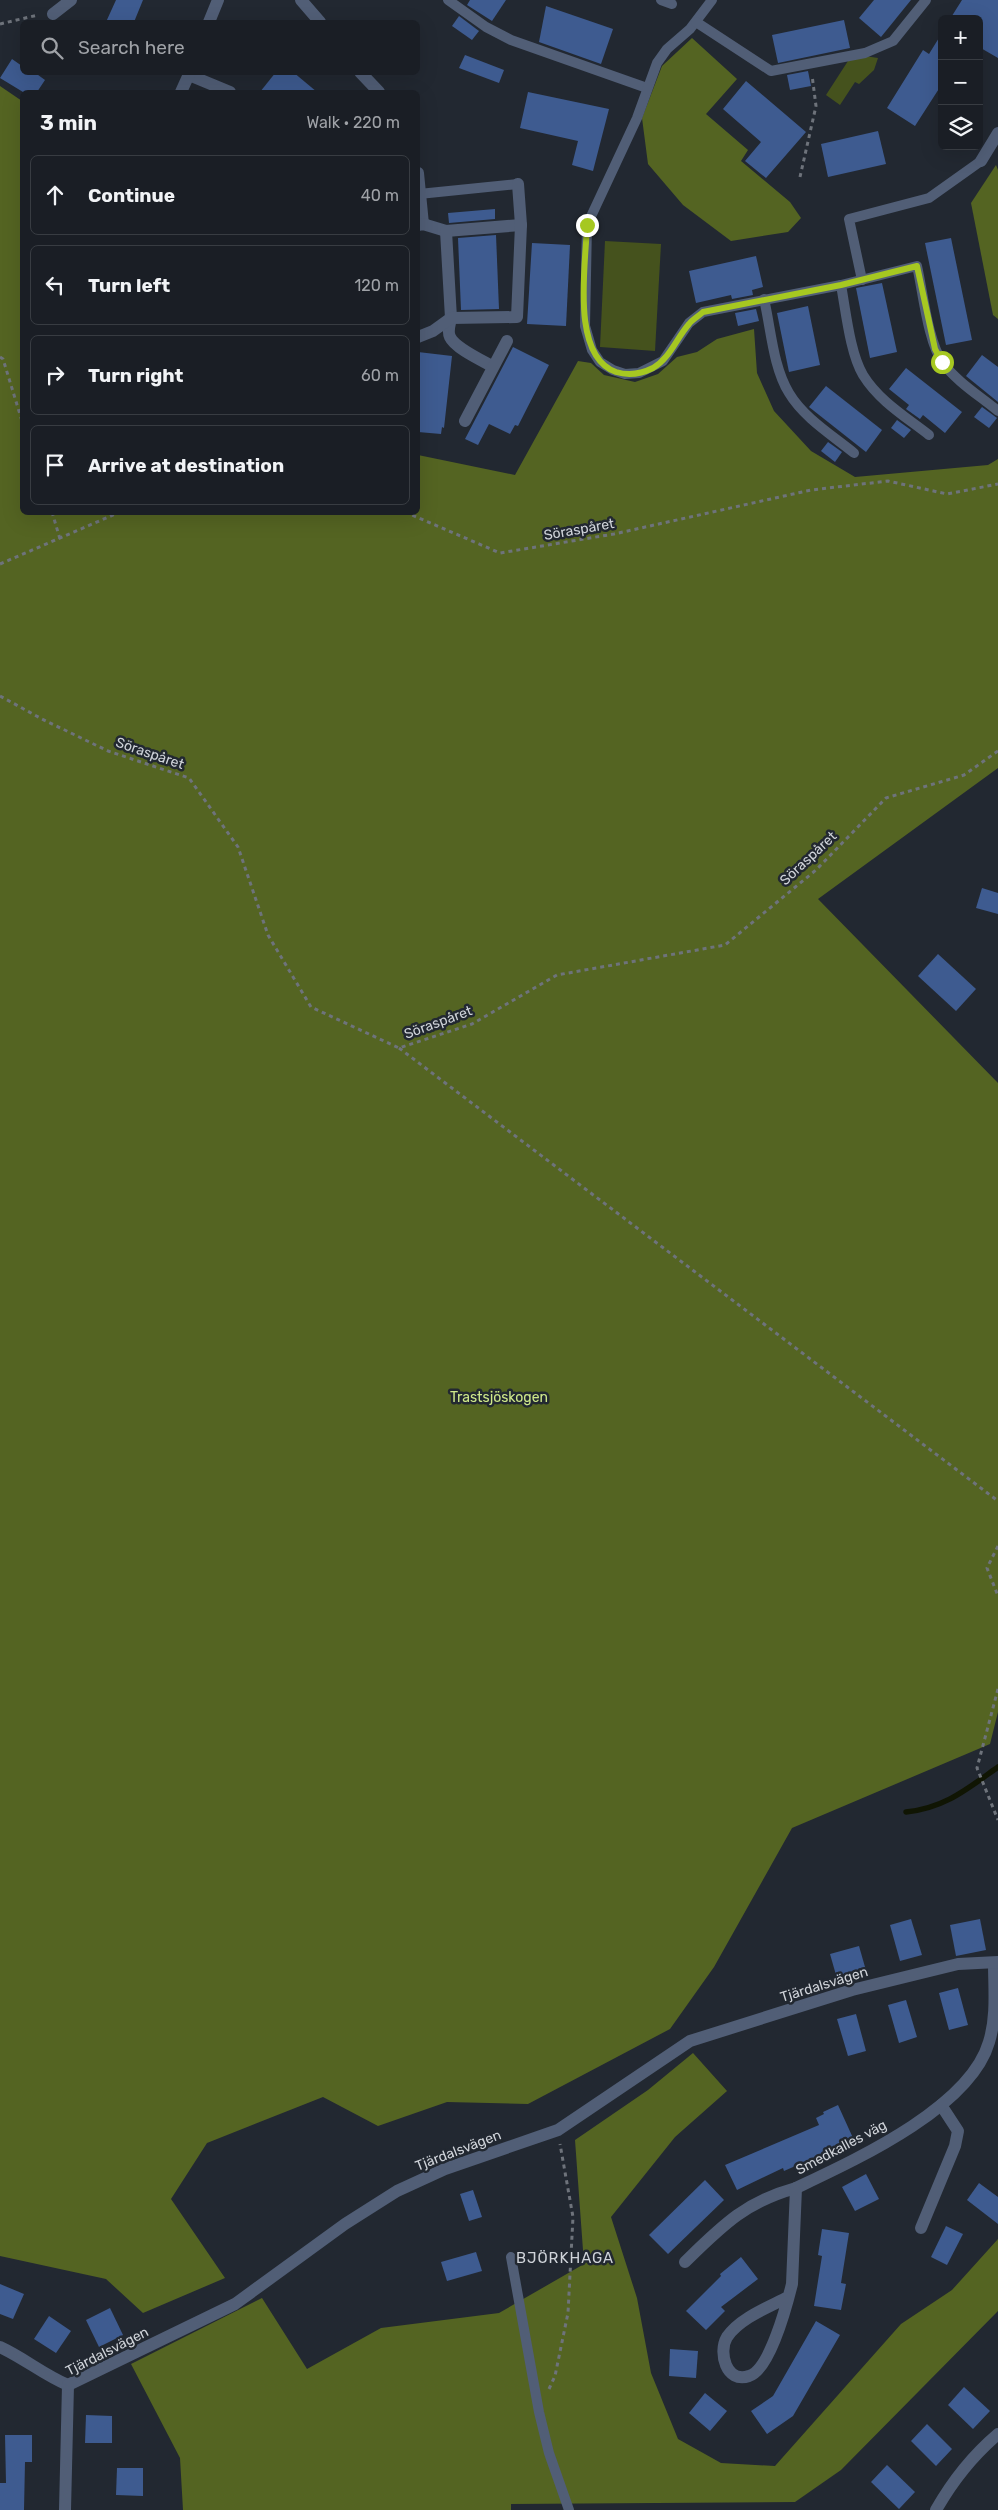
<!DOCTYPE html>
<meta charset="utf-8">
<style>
:root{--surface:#1a1e25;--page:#272b32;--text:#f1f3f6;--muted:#9fa2a7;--line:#383c42}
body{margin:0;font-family:Rubik,sans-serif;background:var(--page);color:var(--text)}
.controls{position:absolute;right:15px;top:15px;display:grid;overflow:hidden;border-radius:8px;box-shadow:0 5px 20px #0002}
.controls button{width:45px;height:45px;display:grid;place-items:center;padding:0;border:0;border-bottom:1px solid var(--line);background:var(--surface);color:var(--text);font:25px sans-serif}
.stop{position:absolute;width:15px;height:15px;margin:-11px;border:4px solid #a6c821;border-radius:50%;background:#fff}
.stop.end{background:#a6c821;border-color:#fff;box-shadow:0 1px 5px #0008}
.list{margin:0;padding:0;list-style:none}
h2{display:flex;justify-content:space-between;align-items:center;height:65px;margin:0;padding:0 20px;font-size:21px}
h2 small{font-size:16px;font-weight:400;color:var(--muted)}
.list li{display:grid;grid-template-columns:32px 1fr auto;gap:15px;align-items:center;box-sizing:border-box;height:80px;margin:0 10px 10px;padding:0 10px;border:1px solid var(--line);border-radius:8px}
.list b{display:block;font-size:19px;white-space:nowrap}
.list em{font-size:16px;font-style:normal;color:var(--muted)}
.icon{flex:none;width:28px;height:28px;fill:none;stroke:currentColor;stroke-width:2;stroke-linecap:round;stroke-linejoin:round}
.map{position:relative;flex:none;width:998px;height:2510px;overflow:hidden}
.search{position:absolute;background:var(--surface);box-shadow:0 5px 20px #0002;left:20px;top:20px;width:400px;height:55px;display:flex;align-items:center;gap:12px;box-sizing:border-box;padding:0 18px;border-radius:8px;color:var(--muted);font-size:19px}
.panel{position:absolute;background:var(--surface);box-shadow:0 5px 20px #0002;left:20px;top:90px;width:400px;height:425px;border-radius:8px}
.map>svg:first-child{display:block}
.green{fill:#45521d}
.forest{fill:#546422}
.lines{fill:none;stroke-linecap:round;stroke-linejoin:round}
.stream{stroke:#101503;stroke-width:5.5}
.building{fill:#3e5b90}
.path{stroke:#6e737b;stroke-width:3;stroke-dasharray:4 4;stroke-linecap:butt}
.lane{stroke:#515e76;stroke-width:10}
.street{stroke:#515e76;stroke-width:12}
.route{stroke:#a6c821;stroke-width:6}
.labels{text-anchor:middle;stroke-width:5;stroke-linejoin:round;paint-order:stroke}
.street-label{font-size:14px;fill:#cfd3d9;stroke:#222831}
.park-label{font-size:14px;fill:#cee88a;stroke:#222831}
.neighbourhood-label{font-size:15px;letter-spacing:1px;fill:#cfd3d9;stroke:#222831}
</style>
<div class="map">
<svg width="998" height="2510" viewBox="0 0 998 2510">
<rect width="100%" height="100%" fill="#222831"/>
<!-- green -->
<g class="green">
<polygon points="865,56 878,58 874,70 859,84 855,82 840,105 826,95 848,61"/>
<polygon points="605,241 661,244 655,351 600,347"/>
</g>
<!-- forest -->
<g class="forest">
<polygon points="692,38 737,79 706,114 748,150 741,161 790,202 801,218 788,232 731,241 683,205 648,164 642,118 662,66"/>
<polygon points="0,86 22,101 22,512 418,512 418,455 515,475 578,361 591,363 604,375 635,382 658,374 677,357 697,352 717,339 754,329 757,373 774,411 811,451 855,477 988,465 998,459 998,768 818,899 998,1083 998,1712 990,1744 792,1828 714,1967 670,2029 528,2104 447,2102 378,2126 323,2097 207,2143 171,2199 225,2278 143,2313 106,2279 0,2256"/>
<polygon points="996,165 998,170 998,319 993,315 971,203"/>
<polygon points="693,2053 727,2091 675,2137 611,2217 637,2298 651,2373 678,2439 721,2463 775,2466 901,2324 952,2290 998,2239 998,2311 841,2470 795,2502 511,2504 511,2510 183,2510 180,2458 131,2364 262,2298 307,2369 381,2328 499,2313 584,2264 575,2140 648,2090"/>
</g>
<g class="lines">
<!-- stream -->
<path class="stream" d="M906,1812c39,-4 61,-23 92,-45"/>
</g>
<!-- building -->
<g class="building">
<polygon points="116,0 143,0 134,22 106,22"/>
<polygon points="470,0 506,0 492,21 467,5"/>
<polygon points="874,0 911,0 881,37 859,18"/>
<polygon points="962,0 998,0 998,58 979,47 979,19 950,19"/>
<polygon points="546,6 613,29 601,64 539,42"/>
<polygon points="459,16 479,31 472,40 452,26"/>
<polygon points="844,20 850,48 778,63 772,35"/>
<polygon points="942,33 942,84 915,126 887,108 923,50 929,54"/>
<polygon points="465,55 504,70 499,83 459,68"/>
<polygon points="12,59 22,66 22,72 34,72 45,80 37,92 23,92 0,78"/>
<polygon points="808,71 811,86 790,90 787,75"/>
<polygon points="276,72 293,72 317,92 260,92"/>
<polygon points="746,81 806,132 766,178 745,161 761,142 723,109"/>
<polygon points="528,92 609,109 593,171 572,165 578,141 520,128"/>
<polygon points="878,131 886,164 828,177 821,144"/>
<polygon points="495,209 495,219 449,223 448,213"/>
<polygon points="496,235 499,309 461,310 458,238"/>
<polygon points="951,238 972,340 946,345 925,243"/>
<polygon points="532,243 570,245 566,326 527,324"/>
<polygon points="756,256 763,287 752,290 753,295 732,299 731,295 696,303 689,271"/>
<polygon points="882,283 897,352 870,358 856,288"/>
<polygon points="808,306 820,365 789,372 777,313"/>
<polygon points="756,309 759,321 738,326 735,313"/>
<polygon points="513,347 549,365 518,426 515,425 510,434 489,424 478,445 465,439"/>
<polygon points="418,352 452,356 444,428 442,427 441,434 418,432"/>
<polygon points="982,355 998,367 998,402 966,376"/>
<polygon points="906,368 962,412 945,433 923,415 920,419 906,409 909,405 889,389"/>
<polygon points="826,386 882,430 866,452 809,407"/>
<polygon points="982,407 997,418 989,428 974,417"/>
<polygon points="897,420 911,430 904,438 891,428"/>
<polygon points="828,442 842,452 835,462 821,451"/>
<polygon points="982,888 998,893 998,914 976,908"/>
<polygon points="938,954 976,989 956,1011 918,976"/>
<polygon points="911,1919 922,1955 900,1961 890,1925"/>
<polygon points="980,1919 986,1950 956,1956 950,1925"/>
<polygon points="859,1946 867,1974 838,1982 830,1954"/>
<polygon points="958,1988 968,2025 949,2030 939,1993"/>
<polygon points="906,2000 917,2037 899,2043 888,2005"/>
<polygon points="856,2014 866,2051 848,2056 837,2019"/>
<polygon points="838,2105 853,2138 809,2160 784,2171 783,2168 737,2190 725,2165 819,2125 816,2118 824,2114 823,2112"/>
<polygon points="866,2174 879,2199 855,2211 842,2187"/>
<polygon points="705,2180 724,2200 668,2254 649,2235"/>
<polygon points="979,2183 998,2197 998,2224 967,2200"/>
<polygon points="473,2190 482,2217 469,2221 460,2194"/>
<polygon points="946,2226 963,2234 947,2265 931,2257"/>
<polygon points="822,2229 849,2233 841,2283 846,2284 841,2310 814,2306 822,2256 818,2255"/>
<polygon points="476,2252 482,2271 447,2281 441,2262"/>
<polygon points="741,2257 758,2279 721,2307 725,2311 706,2330 686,2311 721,2276 720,2274"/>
<polygon points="0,2284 24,2294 13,2319 0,2314"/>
<polygon points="110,2308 123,2335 99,2347 86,2320"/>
<polygon points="49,2316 71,2331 56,2353 34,2339"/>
<polygon points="816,2321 840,2335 793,2416 767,2434 751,2411 773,2396"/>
<polygon points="670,2349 698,2351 696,2378 669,2376"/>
<polygon points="964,2387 990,2411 973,2429 948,2405"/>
<polygon points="705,2393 727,2411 710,2431 689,2413"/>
<polygon points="86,2415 112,2416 112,2443 85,2443"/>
<polygon points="927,2424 952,2449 936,2466 911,2441"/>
<polygon points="5,2435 32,2435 32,2462 25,2462 24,2510 0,2510 0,2483 6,2483"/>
<polygon points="887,2465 915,2492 899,2509 871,2482"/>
<polygon points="117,2468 143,2468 143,2496 116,2495"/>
</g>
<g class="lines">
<!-- path -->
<g class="path">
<polyline points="0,24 38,15"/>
<polyline points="800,177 816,106 812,75"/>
<polyline points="0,357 3,359 22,421"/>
<polyline points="52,512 60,539"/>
<polyline points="405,512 500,553 614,534 811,490 888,481 947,494 998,484"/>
<polyline points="0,564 120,512"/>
<polyline points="0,696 42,719 108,751 189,778 238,847 268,935 311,1007 399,1048 472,1024 557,975 725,945 816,870 886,798 964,775 998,751"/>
<polyline points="399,1048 998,1501"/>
<polyline points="998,1546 987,1568 998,1596"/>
<polyline points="998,1689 977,1768 998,1820"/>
<polyline points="549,2389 555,2376 568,2313 573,2217 560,2144"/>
</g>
<!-- lane -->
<g class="lane">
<polyline points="448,0 486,27 511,40 647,88"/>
<polyline points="661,0 672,4"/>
<path d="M712,0l-22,29 -23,20 -10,14 -20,55 -50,107 -2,101 7,24 8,12 13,8 12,4 14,-1 24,-12 26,-38 14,-11 138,-27 76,-19c6,26 11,77 26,97 14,19 37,33 55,48"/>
<polyline points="696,22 771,71 865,53 893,41 926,0"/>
<polyline points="419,194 518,184"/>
<polyline points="862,280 849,219 929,198 981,161"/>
<path d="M841,285c5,27 9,68 22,90 16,26 43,42 66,60"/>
<path d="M764,299c7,30 9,68 25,94 15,25 43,42 65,60"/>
<polyline points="511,2257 539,2412 549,2453 569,2510"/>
</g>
<!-- street -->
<g class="street">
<polyline points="301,0 320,22"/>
<polyline points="53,14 71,0"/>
<polyline points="209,22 218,0"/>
<polyline points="360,72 379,92"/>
<polyline points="189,75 230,92"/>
<polyline points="181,92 190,72"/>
<polyline points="981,161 998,133"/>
<polyline points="418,173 423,224"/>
<polyline points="418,225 423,224 446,231 521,225"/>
<path d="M446,231l5,87c-1,6 -4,13 -1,19 5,11 31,23 42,29"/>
<polyline points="418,337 433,331 451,318 517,317 521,225 518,184"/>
<polyline points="465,421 507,341"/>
<polyline points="921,2228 955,2146 958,2131 941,2105"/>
<path d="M685,2262c37,-36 60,-60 111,-74"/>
<path d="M788,2297c-19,10 -48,21 -61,40 -9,15 -1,47 22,39 21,-6 38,-72 43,-92l4,-96c59,-28 174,-80 193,-146 8,-26 5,-53 5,-79"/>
<path d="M0,2347c24,11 44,28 68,38"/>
<polyline points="65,2510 68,2385 235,2304 345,2224 397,2191 445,2169 558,2130 690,2041 852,1990 958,1964 998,1962"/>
<path d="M936,2510c17,-30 36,-54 62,-76"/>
</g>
</g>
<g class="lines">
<!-- route -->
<path class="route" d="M587,225c-1,38 -17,131 29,147 13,4 25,2 37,-4 17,-10 23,-29 36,-44 4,-5 10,-8 14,-12l138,-27 76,-19 18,83 7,13"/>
</g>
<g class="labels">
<!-- street labels -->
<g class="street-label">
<text transform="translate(579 529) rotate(-10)" y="5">Söraspåret</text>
<text transform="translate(150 753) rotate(19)" y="5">Söraspåret</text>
<text transform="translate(808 858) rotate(-43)" y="5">Söraspåret</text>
<text transform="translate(438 1022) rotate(-20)" y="5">Söraspåret</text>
<text transform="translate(824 1984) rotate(-17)" y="5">Tjärdalsvägen</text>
<text transform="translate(841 2147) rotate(-28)" y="5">Smedkalles väg</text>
<text transform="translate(458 2150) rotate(-21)" y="5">Tjärdalsvägen</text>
<text transform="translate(107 2351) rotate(-27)" y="5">Tjärdalsvägen</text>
</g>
<!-- park labels -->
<g class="park-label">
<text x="499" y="1402">Trastsjöskogen</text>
</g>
<!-- neighbourhood labels -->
<g class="neighbourhood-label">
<text x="565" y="2263">BJÖRKHAGA</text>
</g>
</g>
</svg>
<div class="controls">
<button>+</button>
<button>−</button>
<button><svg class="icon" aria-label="layers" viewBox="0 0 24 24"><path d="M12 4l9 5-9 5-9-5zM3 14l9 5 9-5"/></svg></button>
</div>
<div class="stop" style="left:942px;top:362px"></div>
<div class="stop end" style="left:587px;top:225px"></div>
<div class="search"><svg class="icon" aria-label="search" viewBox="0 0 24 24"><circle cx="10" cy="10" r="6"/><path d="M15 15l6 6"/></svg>Search here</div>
<section class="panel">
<h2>3 min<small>Walk · 220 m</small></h2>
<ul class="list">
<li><svg class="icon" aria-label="ahead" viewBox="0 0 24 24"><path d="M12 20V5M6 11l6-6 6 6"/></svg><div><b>Continue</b></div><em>40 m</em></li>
<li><svg class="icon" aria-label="left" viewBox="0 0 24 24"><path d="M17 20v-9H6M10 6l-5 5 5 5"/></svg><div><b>Turn left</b></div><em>120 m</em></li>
<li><svg class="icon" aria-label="right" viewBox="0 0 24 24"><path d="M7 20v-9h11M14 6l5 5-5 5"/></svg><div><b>Turn right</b></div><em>60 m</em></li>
<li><svg class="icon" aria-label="arrive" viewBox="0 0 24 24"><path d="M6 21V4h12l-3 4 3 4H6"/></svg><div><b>Arrive at destination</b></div></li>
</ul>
</section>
</div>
